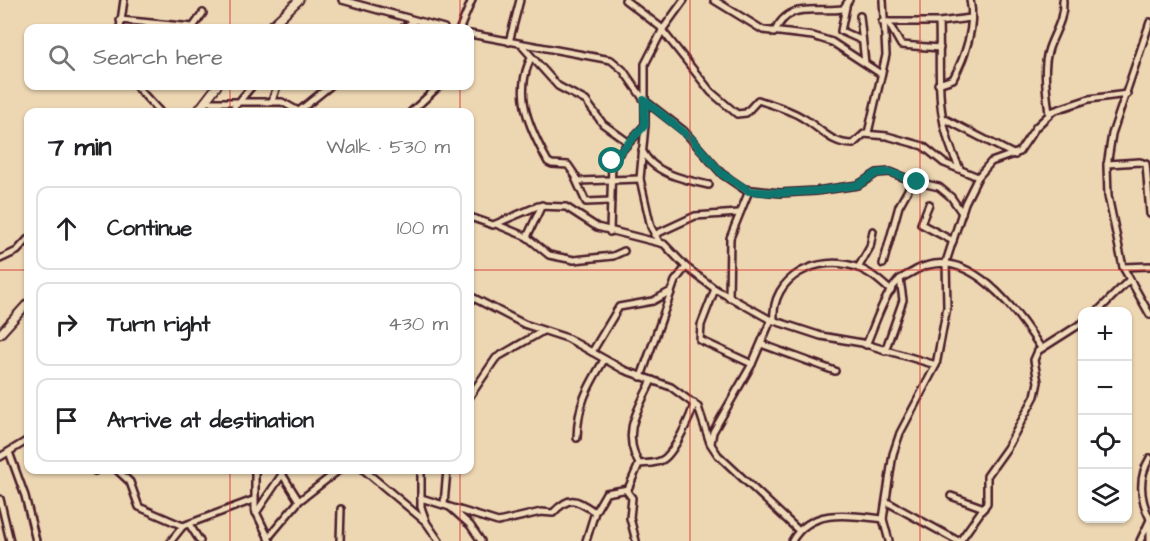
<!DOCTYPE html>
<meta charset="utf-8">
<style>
:root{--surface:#fff;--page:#f2f2f2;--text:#202124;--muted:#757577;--line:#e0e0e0}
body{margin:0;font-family:"Architects Daughter",sans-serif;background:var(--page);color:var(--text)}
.controls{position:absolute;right:18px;bottom:18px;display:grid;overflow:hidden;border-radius:12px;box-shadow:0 2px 4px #0004}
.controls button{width:54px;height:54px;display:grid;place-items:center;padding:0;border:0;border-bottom:2px solid var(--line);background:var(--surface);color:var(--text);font:30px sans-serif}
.stop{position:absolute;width:18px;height:18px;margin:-14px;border:4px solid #0f766e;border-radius:50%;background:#fff}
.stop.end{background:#0f766e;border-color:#fff;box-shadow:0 2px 6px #0008}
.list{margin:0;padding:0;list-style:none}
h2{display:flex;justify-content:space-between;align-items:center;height:78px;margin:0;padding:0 24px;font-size:26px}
h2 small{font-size:20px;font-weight:400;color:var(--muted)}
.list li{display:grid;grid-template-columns:39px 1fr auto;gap:18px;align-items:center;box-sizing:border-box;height:84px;margin:0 12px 12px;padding:0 12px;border:2px solid var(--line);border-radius:12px}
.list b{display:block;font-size:22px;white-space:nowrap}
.list em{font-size:20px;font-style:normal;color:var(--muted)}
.icon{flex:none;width:33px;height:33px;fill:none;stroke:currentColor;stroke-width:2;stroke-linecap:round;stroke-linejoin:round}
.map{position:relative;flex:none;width:1150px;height:541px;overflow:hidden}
.search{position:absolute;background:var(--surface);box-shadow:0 2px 4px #0004;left:24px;top:24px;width:450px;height:66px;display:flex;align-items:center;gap:15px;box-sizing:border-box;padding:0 21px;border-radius:12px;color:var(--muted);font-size:22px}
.panel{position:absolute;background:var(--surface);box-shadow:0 2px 4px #0004;left:24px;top:108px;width:450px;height:366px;border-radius:12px}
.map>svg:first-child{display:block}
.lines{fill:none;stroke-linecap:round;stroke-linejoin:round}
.street-casing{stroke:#4a1f2b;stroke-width:10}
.secondary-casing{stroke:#4a1f2b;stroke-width:11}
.street{stroke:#efdbb9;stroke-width:5}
.secondary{stroke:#efdbb9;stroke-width:7}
.route{stroke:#0f766e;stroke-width:8}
.grid{fill:none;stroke:#d62828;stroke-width:1.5;stroke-opacity:0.55}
</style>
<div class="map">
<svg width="1150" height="541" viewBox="0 0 1150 541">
<rect width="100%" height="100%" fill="#edd6b2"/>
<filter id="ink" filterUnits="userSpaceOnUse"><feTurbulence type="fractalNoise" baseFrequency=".0167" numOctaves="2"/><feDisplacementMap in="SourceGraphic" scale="12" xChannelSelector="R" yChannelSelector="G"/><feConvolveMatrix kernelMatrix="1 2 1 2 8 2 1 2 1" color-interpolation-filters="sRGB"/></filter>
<g filter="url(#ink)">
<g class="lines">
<!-- street casing -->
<g class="street-casing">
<g id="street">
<polyline points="342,0 444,28"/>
<polyline points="625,0 663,29"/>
<polyline points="714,0 763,30 813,36 832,42 881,74"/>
<polyline points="846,7 841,31 861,40"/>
<polyline points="860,16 865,63"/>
<polyline points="120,20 193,27 203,13"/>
<polyline points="882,22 939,22 971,18"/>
<polyline points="888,22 901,45 940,48"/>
<path d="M939,22c2,56 -6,94 21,147"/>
<polyline points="1150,22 1112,134 1107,166 1108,196 1123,267 1150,315"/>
<polyline points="120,28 124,0"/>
<polyline points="403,28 414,21"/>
<polyline points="460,28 472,0"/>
<path d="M662,30l49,62 26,22 9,-1 12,-13c15,5 31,9 45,18 17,10 28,26 50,26l11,-10 23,2 36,10 21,17 34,14 13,-15 28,-10 17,-25 17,-16 36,-12 38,-5"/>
<path d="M774,33c15,-33 39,-20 69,-24l6,-9"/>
<polyline points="470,34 611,60 623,70 644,100 684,131 722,174 744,189 780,193 816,191 858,185 877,173 890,172 913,181 939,187 951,197 962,213"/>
<polyline points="509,42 520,0"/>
<polyline points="523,47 558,86 586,101 603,124 628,142"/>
<path d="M531,58c-18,37 -1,71 17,104l4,2 16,1 11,16 61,-2"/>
<path d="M938,84l15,-5c12,-22 23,-53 17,-79"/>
<polyline points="136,86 160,112"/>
<polyline points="272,101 277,86"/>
<polyline points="206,102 282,102 300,112"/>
<polyline points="238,103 252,86"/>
<polyline points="299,111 330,86"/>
<polyline points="232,112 236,103"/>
<polyline points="411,112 439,86"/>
<path d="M1049,114c-2,-20 -7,-46 0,-66 6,-17 15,-28 14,-48"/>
<polyline points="943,118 1015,155"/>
<polyline points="868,133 886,55 883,0"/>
<path d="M642,150c11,24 44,30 67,35"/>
<polyline points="1107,164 1140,162 1146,164 1150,214"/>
<polyline points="576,180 586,202 611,201"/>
<polyline points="929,204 921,224 953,241"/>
<polyline points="542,205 527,237 549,255 574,260 613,256 624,251"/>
<polyline points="470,217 493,225 538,206 566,207 597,227 664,244 686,267 715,289 769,319 821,336 862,343 936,365"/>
<polyline points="498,225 527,237"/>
<polyline points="610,232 612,161 645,125"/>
<polyline points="654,235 695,216 739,213"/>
<polyline points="659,242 651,227 640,179 645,125 645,64 663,29 684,0"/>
<polyline points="0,259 17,251 28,239"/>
<polyline points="883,264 899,206 913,181"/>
<polyline points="1123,267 1150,266"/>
<polyline points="858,268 870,247 873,231"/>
<polyline points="715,289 701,325 700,340 752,364"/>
<polyline points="470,296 524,324 567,338 624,370 671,387 698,407 710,443 718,455 798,530"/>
<polyline points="729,298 730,238 749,191"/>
<polyline points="1097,312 1129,280"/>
<path d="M774,321c-4,-45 45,-67 82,-54 13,4 25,15 35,24"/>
<polyline points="761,344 835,371"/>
<path d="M866,345c9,-20 16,-46 31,-63 4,-5 13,-8 19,-12 52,-28 101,41 125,78"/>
<polyline points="885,351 903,300 900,279"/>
<polyline points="592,352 619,307 653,301 671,291"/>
<polyline points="641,377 675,281 686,267"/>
<polyline points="470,396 496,358 543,331"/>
<path d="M577,438c1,-35 10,-49 27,-78"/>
<polyline points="711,443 713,432 752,364 771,320"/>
<polyline points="9,452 25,496 36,541"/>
<polyline points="0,457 28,440"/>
<path d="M1150,458c-12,19 -10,41 0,61"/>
<path d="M639,464c-18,-32 -1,-54 13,-84"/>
<polyline points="93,470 95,471"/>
<polyline points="117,470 130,482 139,507 183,526 253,500"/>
<polyline points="255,470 255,510 270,541"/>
<polyline points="364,470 426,522 439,541"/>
<polyline points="421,470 421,507 426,521"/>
<polyline points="282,474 299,501"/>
<polyline points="626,490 632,498 630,518 636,541"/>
<polyline points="951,496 984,508"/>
<path d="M421,498l77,24 43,-10 12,1c17,-18 22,-14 42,-1"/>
<polyline points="0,499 10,541"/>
<polyline points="887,502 958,541"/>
<polyline points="444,504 447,470"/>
<polyline points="451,508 470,525 481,541"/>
<polyline points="256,513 285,470"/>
<polyline points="189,524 200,541"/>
<polyline points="268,538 299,501 339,470"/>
<polyline points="171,541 183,526"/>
<polyline points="340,541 341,509"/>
<path d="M586,541l9,-29 11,-19 22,-4 11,-25c7,-1 17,0 23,-4 11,-5 30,-45 32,-57"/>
<path d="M792,541c19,-34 59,-26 91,-22"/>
<polyline points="889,541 883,519 893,454 900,433 936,365 947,307 946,262 965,203 978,177"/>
<polyline points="960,541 987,503 987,476 1007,448 1035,396 1038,382 1034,360 1038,351 1082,323"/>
<polyline points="1140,541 1150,520"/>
<polyline points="1150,541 1150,525"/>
</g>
</g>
<!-- secondary casing -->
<g class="secondary-casing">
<g id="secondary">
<polyline points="269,28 299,0"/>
<polyline points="197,112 217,86"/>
<polyline points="0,334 28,303"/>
</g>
</g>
<!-- street -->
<use href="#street" class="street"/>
<!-- secondary -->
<use href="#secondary" class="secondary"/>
</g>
</g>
<g class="lines" filter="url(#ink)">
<!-- route -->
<polyline class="route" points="612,161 645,125 644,100 691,138 722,174 749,191 780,193 816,191 858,185 877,173 890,172 917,182"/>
</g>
<!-- grid -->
<path class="grid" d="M230,0v28M460,0v28M690,0v541M920,0v541M230,86v26M460,86v26M0,270h28M470,270h680M230,470v71M460,470v71"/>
</svg>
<div class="controls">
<button>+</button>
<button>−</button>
<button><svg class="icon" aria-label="locate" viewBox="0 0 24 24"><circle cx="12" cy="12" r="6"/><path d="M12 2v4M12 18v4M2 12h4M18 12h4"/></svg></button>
<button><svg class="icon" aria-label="layers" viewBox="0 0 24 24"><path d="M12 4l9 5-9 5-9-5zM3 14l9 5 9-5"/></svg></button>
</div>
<div class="stop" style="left:612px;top:161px"></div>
<div class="stop end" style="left:917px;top:182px"></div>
<div class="search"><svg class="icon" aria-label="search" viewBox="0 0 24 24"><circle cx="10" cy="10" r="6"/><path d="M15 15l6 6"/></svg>Search here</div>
<section class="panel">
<h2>7 min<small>Walk · 530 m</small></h2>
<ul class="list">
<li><svg class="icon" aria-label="ahead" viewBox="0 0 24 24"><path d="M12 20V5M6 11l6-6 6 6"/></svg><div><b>Continue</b></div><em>100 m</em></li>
<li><svg class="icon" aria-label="right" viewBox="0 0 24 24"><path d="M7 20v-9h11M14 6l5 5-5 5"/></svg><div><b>Turn right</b></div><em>430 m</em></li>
<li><svg class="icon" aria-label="arrive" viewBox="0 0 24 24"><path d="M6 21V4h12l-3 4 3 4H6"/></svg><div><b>Arrive at destination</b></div></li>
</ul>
</section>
</div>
